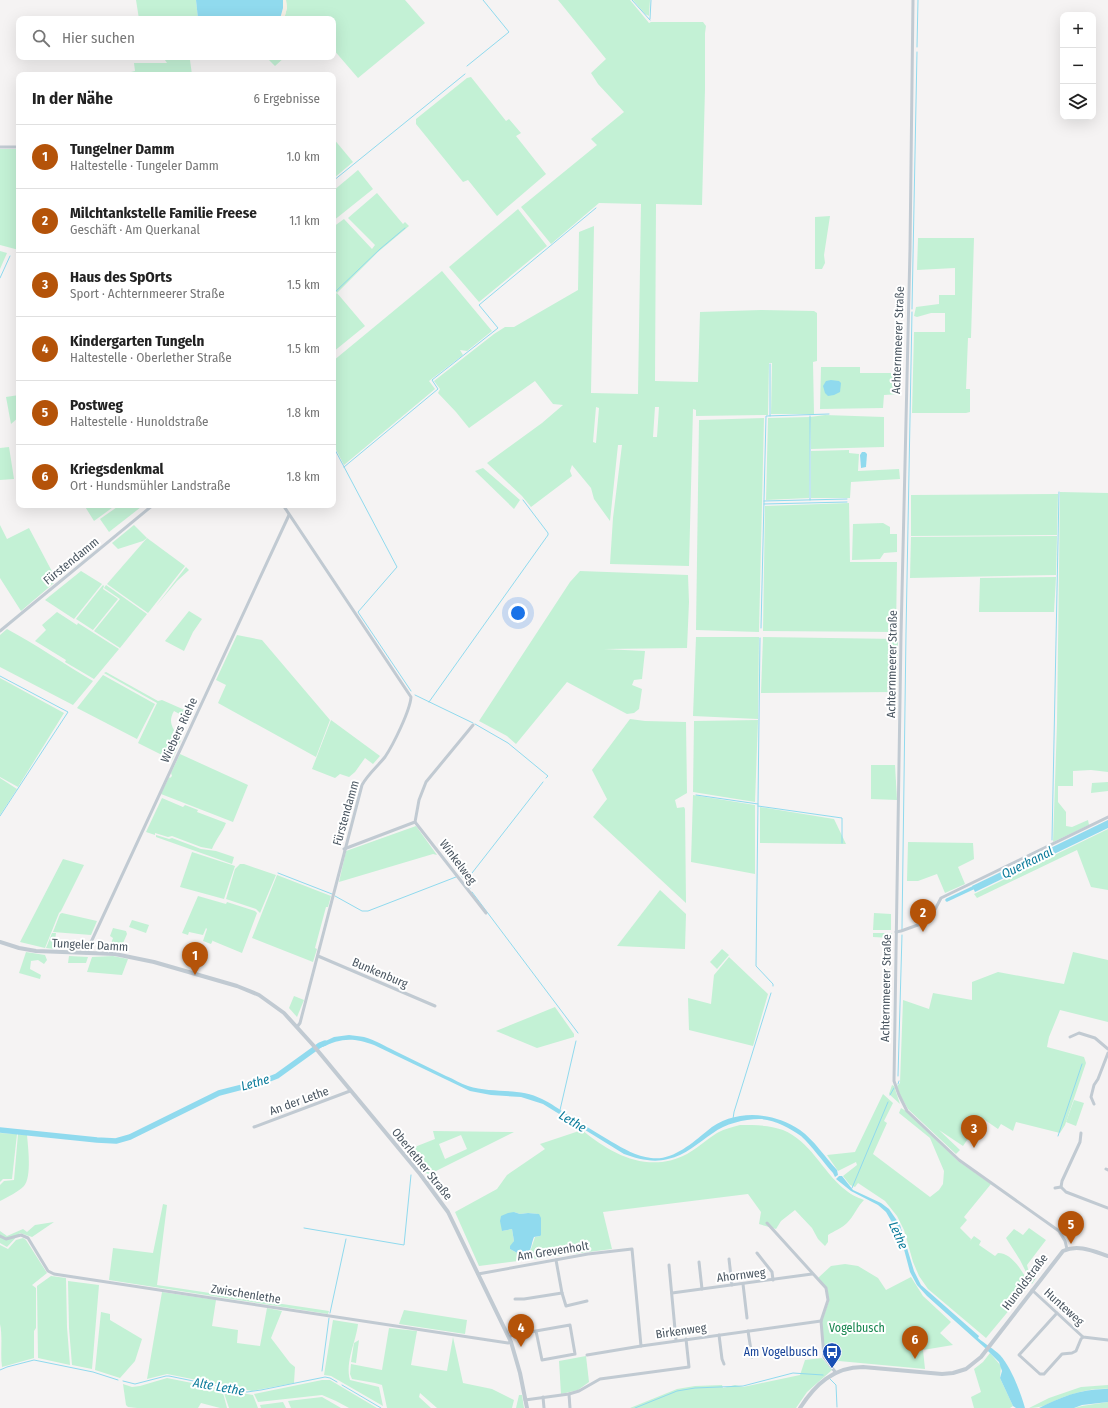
<!DOCTYPE html>
<html lang="de">
<meta charset="utf-8">
<style>
:root{--surface:#fff;--page:#f6f6f6;--text:#222;--muted:#767676;--line:#e0e0e0;--accent:#b45309}
body{margin:0;font-family:"Fira Sans Condensed",sans-serif;background:var(--page);color:var(--text)}
.controls{position:absolute;right:12px;top:12px;display:grid;overflow:hidden;border-radius:8px;box-shadow:0 4px 16px #0002}
.controls button{width:36px;height:36px;display:grid;place-items:center;padding:0;border:0;border-bottom:1px solid var(--line);background:var(--surface);color:var(--text);font:20px sans-serif}
.you{position:absolute;left:518px;top:613px;width:14px;height:14px;margin:-10px;border:3px solid #fff;border-radius:50%;background:#1a73e8;box-shadow:0 0 0 6px #1a73e833}
.badge{display:grid;place-items:center;width:26px;height:26px;border-radius:50%;background:var(--accent);color:#fff;font-size:13px;font-weight:700}
.pin{position:absolute;translate:-50% -33px;filter:drop-shadow(0 1px 2px #0008)}
.pin::after{content:'';position:absolute;top:21px;width:14px;height:12px;background:inherit;clip-path:polygon(0 0,100% 0,50% 100%)}
.list{margin:0;padding:0;list-style:none}
h2{display:flex;justify-content:space-between;align-items:center;height:52px;margin:0;padding:0 16px;font-size:17px}
h2 small{font-size:13px;font-weight:400;color:var(--muted)}
.list li{display:grid;grid-template-columns:26px 1fr auto;gap:12px;align-items:center;box-sizing:border-box;height:64px;padding:0 16px;border-top:1px solid var(--line)}
.list b{display:block;font-size:15px;white-space:nowrap}
.list p{margin:0;font-size:13px;white-space:nowrap;color:var(--muted)}
.list em{font-size:13px;font-style:normal;color:var(--muted)}
.icon{flex:none;width:22px;height:22px;fill:none;stroke:currentColor;stroke-width:2;stroke-linecap:round;stroke-linejoin:round}
.map{position:relative;flex:none;width:1108px;height:1408px;overflow:hidden}
.search{position:absolute;background:var(--surface);box-shadow:0 4px 16px #0002;left:16px;top:16px;width:320px;height:44px;display:flex;align-items:center;gap:10px;box-sizing:border-box;padding:0 14px;border-radius:8px;color:var(--muted);font-size:15px}
.panel{position:absolute;background:var(--surface);box-shadow:0 4px 16px #0002;left:16px;top:72px;width:320px;height:436px;border-radius:8px}
.map>svg:first-child{display:block}
.green{fill:#c3f1d5;fill-rule:evenodd}
.sand{fill:#f5f0e5}
.water{fill:#90daee}
.lines{fill:none;stroke-linecap:round;stroke-linejoin:round}
.stream{stroke:#90daee;stroke-width:1}
.canal{stroke:#90daee;stroke-width:3.5}
.river{stroke:#90daee;stroke-width:5.5}
.minor{stroke:#c1cad2;stroke-width:3}
.tertiary{stroke:#c1cad2;stroke-width:4}
.labels{text-anchor:middle;stroke-width:4;stroke-linejoin:round;paint-order:stroke}
.street-label{font-size:12px;fill:#4a5661;stroke:#fff}
.park-label{font-size:12px;fill:#17864f;stroke:#fff}
.transit-label{font-size:12px;fill:#164399;stroke:#fff;text-anchor:end}
.water-label{font-size:13px;font-style:italic;fill:#0c7c9b;stroke:#fff}
</style>
<div class="map">
<svg width="1108" height="1408" viewBox="0 0 1108 1408">
<rect width="100%" height="100%" fill="#f5f3f3"/>
<!-- green -->
<g class="green">
<polygon points="136,0 196,0 198,19 139,19"/>
<polygon points="286,0 405,0 425,23 358,78 333,49 333,19 284,19 287,8"/>
<path d="M558,0h72l19,23 2,-1h52l3,4 -1,7v56l-3,116 -46,-1 -1,177 43,1 2,-70 61,-2 53,1 3,2v48l-4,1 1,52h-43l1,-51h-3l-1,52 -72,1v-6l-3,-1 -4,157 -79,-2 3,-46 9,-73h-4l-8,76 -16,-22 -3,-11 -19,-23 -2,6 2,5 -41,31 -9,-11 -35,-33 55,-40 21,-18 -10,-1 -18,-23 -66,47 -13,-16 -18,-19 2,-4 -6,-8 60,-47 11,-7h9l64,-37 1,-58 15,-6 -3,167 47,1 3,-190 -42,-1 -48,41 -30,-37 76,-62 -6,-6 33,-27 -26,-28 -7,-11 15,-14zM596,407l3,1 -3,35 -3,-1zM655,407h4l-2,30h-4z"/>
<polygon points="633,0 650,0 649,16 645,14"/>
<polygon points="163,57 285,57 275,66 268,59 195,60 190,60 192,75 131,75 131,72 135,71 134,63 167,63"/>
<polygon points="471,77 506,121 509,119 521,133 516,136 546,174 497,216 468,180 463,182 416,124 416,119 467,78"/>
<polygon points="333,138 353,162 333,179"/>
<polygon points="0,149 19,149 19,250 0,245"/>
<polygon points="358,170 373,189 333,221 333,191"/>
<polygon points="377,193 403,224 405,222 409,226 378,252 337,293 365,326 333,352 333,296 337,293 333,288 333,263 335,261 333,259 333,227 344,219 372,249 375,245 348,218"/>
<polygon points="518,209 547,246 479,302 449,267"/>
<polygon points="830,216 824,255 825,263 822,269 815,269 815,217"/>
<polygon points="918,238 974,238 971,338 968,338 966,389 970,389 970,412 966,413 912,413 914,332 945,332 945,313 931,313 917,317 914,316 916,307 939,304 939,295 955,295 955,268 917,270"/>
<polygon points="0,251 7,253 0,269"/>
<polygon points="442,271 492,331 467,351 460,350 463,355 429,381 435,389 344,465 333,444 333,361"/>
<polygon points="821,367 860,367 860,373 900,373 900,394 884,395 883,408 820,409"/>
<polygon points="19,395 19,417 11,424 6,397"/>
<polygon points="825,415 884,417 884,447 811,449 810,417"/>
<polygon points="810,417 809,498 766,500 768,418"/>
<polygon points="764,418 759,632 696,630 699,420"/>
<polygon points="9,447 14,479 0,480 0,448"/>
<polygon points="849,450 849,453 859,454 858,471 899,469 900,479 851,482 850,498 811,498 811,451"/>
<polygon points="483,468 520,500 514,509 475,471"/>
<polygon points="1060,492 1108,493 1108,772 1091,770 1073,771 1073,786 1058,786 1058,802 1066,812 1066,826 1072,827 1088,820 1089,825 1053,842 1057,723"/>
<polygon points="1058,494 1057,535 911,536 911,495"/>
<polygon points="849,503 850,562 897,562 896,632 763,631 765,506"/>
<polygon points="84,505 116,505 94,521"/>
<polygon points="120,505 140,505 141,507 109,532 100,519"/>
<polygon points="883,523 890,527 890,534 897,534 897,552 884,553 880,559 852,560 853,524"/>
<polygon points="0,525 7,539 29,528 56,579 52,582 54,583 21,611 0,578"/>
<polygon points="134,525 147,538 143,541 118,549 112,543"/>
<polygon points="1057,536 1056,575 910,578 911,537"/>
<polygon points="147,538 185,566 148,613 107,584"/>
<polygon points="186,567 189,570 177,581 156,606"/>
<polygon points="81,571 102,584 74,619 45,600"/>
<polygon points="580,571 688,575 689,602 687,648 604,649 645,651 642,679 634,680 632,685 642,689 639,709 634,713 627,714 567,682 516,744 507,736 479,721 570,582"/>
<polygon points="1056,577 1054,612 979,612 980,578"/>
<polygon points="103,585 104,586 103,589 118,599 93,630 76,619"/>
<polygon points="106,585 147,614 120,648 94,631 120,599 104,588"/>
<polygon points="189,611 202,619 193,632 184,651 165,641"/>
<polygon points="57,612 77,625 78,623 119,649 94,679 65,662 66,660 35,641 46,630 42,625"/>
<path d="M7,629c30,16 57,35 86,52l-20,24 -73,-38v-32z"/>
<polygon points="237,635 262,640 330,720 316,757 218,703 226,685 216,680"/>
<polygon points="696,637 759,637 758,719 693,716"/>
<polygon points="763,637 898,639 897,692 761,693"/>
<path d="M106,672l52,29 4,-1 25,11 -1,3 -3,2 -9,-5c-4,7 -4,12 0,19l-2,5 9,5 -9,20 -34,-17 19,-40 -53,-30z"/>
<polygon points="103,675 155,704 137,739 77,708"/>
<polygon points="0,678 64,713 18,787 0,777"/>
<polygon points="630,719 645,721 686,722 687,793 675,800 677,808 684,807 685,809 686,903 593,817 607,799 592,770"/>
<polygon points="331,720 380,756 373,764 365,758 355,772 349,777 340,774 335,778 312,769"/>
<polygon points="758,720 755,802 693,792 694,721"/>
<polygon points="180,754 248,785 233,822 161,794 169,777 170,778 172,776 171,773"/>
<polygon points="871,765 895,765 897,800 871,799"/>
<polygon points="0,778 17,789 0,815"/>
<polygon points="1108,782 1108,791 1091,793 1092,783"/>
<polygon points="693,795 755,805 755,874 691,862"/>
<path d="M162,798l21,9 2,-2 13,5 -1,2 29,11c-4,10 -10,16 -14,26l-11,-2 -29,-11 -4,1 -13,-4v2l-9,-3z"/>
<polygon points="760,807 834,819 846,844 760,843"/>
<polygon points="416,826 437,855 433,854 339,882 346,851"/>
<polygon points="1108,829 1108,890 1091,887 1077,850 977,898 974,894"/>
<polygon points="156,835 169,839 172,838 201,849 216,851 234,857 232,864 156,837"/>
<polygon points="908,842 973,843 974,859 958,867 965,884 945,893 937,874 918,881 907,881"/>
<polygon points="192,852 235,866 224,899 180,887"/>
<polygon points="63,859 84,865 61,911 59,913 45,948 20,942"/>
<polygon points="240,864 244,864 276,875 260,913 256,909 226,899 235,869"/>
<polygon points="277,875 331,896 328,907 326,907 315,948 317,949 313,962 252,938"/>
<polygon points="660,890 686,914 685,949 617,946"/>
<polygon points="198,896 226,904 227,902 255,911 257,913 242,953 213,941 213,940 211,944 203,941 207,929 206,928 203,935 189,932 188,935 182,933"/>
<polygon points="62,913 97,921 91,935 53,932 60,914"/>
<polygon points="874,913 891,914 891,930 873,930"/>
<polygon points="132,920 149,925 146,933 129,927"/>
<polygon points="113,928 126,931 127,934 120,950 109,949 113,938 110,936"/>
<polygon points="52,933 56,933 54,949 46,948"/>
<polygon points="873,933 892,933 891,938 873,937"/>
<polygon points="722,949 729,955 717,969 710,962"/>
<polygon points="26,952 45,955 47,960 44,964 38,960 31,961 30,969 41,975 40,979 19,973"/>
<polygon points="1073,952 1108,960 1108,1022 1060,1010 1049,1037 1047,1047 1084,1057 1086,1063 1065,1125 1060,1133 1016,1122 1013,1131 1001,1124 998,1129 982,1118 963,1146 939,1130 960,1150 956,1154 908,1109 900,1095 897,1086 900,1083 903,1000 929,1009 933,993 972,1000 972,982 998,972 1064,984"/>
<polygon points="69,956 88,957 86,963 68,963"/>
<polygon points="113,956 128,959 122,975 87,972 92,957"/>
<polygon points="729,957 768,994 753,1046 689,1030 688,998 711,1004 714,975"/>
<polygon points="294,996 304,1000 297,1017 289,1008"/>
<polygon points="555,1007 574,1034 574,1037 537,1048 496,1031"/>
<polygon points="892,1085 894,1086 900,1104 889,1094"/>
<path d="M883,1094l10,9 -9,18 3,2 -14,31 57,43 9,-7 4,-6 1,-13 -14,-33 -31,-25 2,-5 5,3 52,50 33,23 -27,33 3,3 -7,8 11,11 -1,2 4,-5 7,5 -2,4 16,11 3,-3c13,0 22,15 28,25l-2,4 1,9 -39,47 -58,-49 -9,-13 -6,-14 -9,-32 -7,-14 -12,-15 -27,-18 -3,4 -5,-2 -7,-9 14,-11 -1,-3 -18,9 -11,-16 28,-3z"/>
<polygon points="1074,1100 1084,1103 1076,1126 1066,1122"/>
<path d="M740,1125c15,0 29,0 43,5 27,11 39,40 60,58 7,6 13,9 21,12 -7,7 -10,16 -17,23 -5,5 -13,8 -19,12v7l-3,4 -7,-7 -6,-11 -17,-18 -14,11 -5,8 -17,-5 2,-12 -13,-18 -145,18 9,37 -133,17 -24,-54 42,-23 10,-14 38,-26 -5,-5 42,-14c30,25 67,44 105,24 11,-6 20,-15 30,-21 7,-4 16,-6 23,-8zM514,1212l6,2 8,-1 10,1 2,22 -5,1 -4,12 -10,6 -11,-6 4,-8 -2,-12 -10,2z"/>
<path d="M433,1131l81,1 -86,43 -21,-25 28,-11zM461,1135l6,14 -22,10 -6,-15z"/>
<polygon points="0,1133 17,1134 12,1179 3,1179 0,1182"/>
<path d="M18,1134l9,1c1,12 5,42 -3,51 -6,6 -16,11 -24,15v-16l4,-4 10,-1z"/>
<polygon points="163,1204 167,1205 157,1285 329,1311 328,1314 109,1280 113,1248 153,1253"/>
<polygon points="54,1222 32,1237 20,1233 7,1247 0,1243 0,1231 7,1236 23,1229 27,1232 35,1225"/>
<polygon points="1029,1228 1046,1240 1027,1265 1029,1273 1036,1278 1032,1284 1020,1260 1006,1238 1014,1229 1023,1235"/>
<path d="M23,1238l3,2 21,33 -15,12 4,3v40l-2,3v27l-32,9c-2,-14 1,-29 -2,-43v-79l8,4 8,-9z"/>
<polygon points="845,1264 858,1266 878,1278 886,1290 911,1277 923,1296 951,1322 940,1333 953,1345 923,1350 925,1369 828,1360 825,1356 821,1323 829,1301 827,1288 818,1278 831,1266"/>
<polygon points="51,1276 66,1278 67,1327 70,1365 38,1358 37,1286"/>
<polygon points="68,1281 99,1285 92,1369 72,1365 69,1328"/>
<polygon points="162,1292 216,1300 212,1326 238,1330 237,1343 260,1346 267,1308 282,1311 271,1338 290,1363 295,1367 294,1383 252,1391 167,1374 147,1379"/>
<polygon points="404,1310 467,1320 465,1334 399,1324"/>
<polygon points="101,1312 110,1314 110,1320 142,1339 135,1361 120,1378 95,1370"/>
<path d="M333,1320l25,4c-2,18 -13,37 -8,56l29,7 4,19 -52,-30 -7,-1z"/>
<polygon points="389,1328 417,1331 411,1365 447,1371 453,1337 463,1383 492,1389 514,1400 512,1408 437,1408 420,1393 419,1397 431,1408 387,1408 382,1385 375,1383 352,1379 350,1374 351,1364 382,1370"/>
<polygon points="359,1340 356,1363 351,1362 354,1343"/>
<polygon points="990,1353 1001,1366 1000,1378 1013,1406 1010,1408 974,1408 971,1397 981,1392 974,1369 983,1362"/>
<polygon points="586,1356 589,1382 578,1390 561,1394 559,1361"/>
<polygon points="822,1358 832,1370 807,1392 796,1408 630,1408 677,1389 695,1386 722,1385 723,1388 735,1385 743,1387 800,1375 805,1360"/>
<polygon points="167,1378 222,1389 227,1408 220,1408 201,1403 198,1408 137,1408 128,1407 126,1405 123,1384 132,1387 140,1386"/>
<polygon points="322,1380 330,1380 377,1408 349,1408 336,1401 322,1395 258,1402 254,1394"/>
<path d="M1108,1385v4c-17,-1 -33,4 -49,10 -12,5 -17,9 -30,9l20,-10 32,-11z"/>
<polygon points="223,1390 253,1395 258,1408 229,1408"/>
<polygon points="519,1395 522,1395 524,1408 516,1408"/>
<polygon points="322,1397 341,1408 291,1408 288,1401"/>
<polygon points="283,1402 286,1408 261,1408 260,1405"/>
<polygon points="1108,1402 1108,1408 1074,1408 1082,1406"/>
</g>
<!-- sand -->
<polygon class="sand" points="283,0 286,0 287,8 284,19 280,19 283,8"/>
<!-- water -->
<g class="water">
<polygon points="196,0 283,0 283,8 280,19 198,19"/>
<polygon points="831,380 839,381 841,383 840,392 834,395 828,396 825,393 823,386 826,381"/>
<polygon points="862,452 865,452 867,454 866,467 861,468 860,455"/>
<polygon points="1108,820 1108,828 975,892 972,886"/>
<path d="M349,1035c5,1 11,1 15,2 11,3 21,9 31,14 17,8 34,17 51,25 8,3 15,8 22,10 24,8 51,1 74,13 9,4 18,11 26,16 14,9 29,18 44,27 12,7 24,14 39,16 21,3 40,-14 56,-27 26,-22 65,-20 93,-1 14,10 25,27 37,40l1,5 -3,2 -2,-4c-10,-11 -21,-27 -32,-37 -11,-8 -28,-17 -42,-17 -15,0 -34,5 -46,14 -15,10 -27,22 -45,26 -15,4 -30,0 -44,-5l-81,-50 -22,-7 -30,-2 -21,-4 -96,-46c-22,-8 -33,-7 -54,3l-3,-3 17,-8z"/>
<path d="M839,1176h3l11,14 28,13 8,6 11,16 14,46 7,14 58,51 -1,2c7,6 16,11 22,17 11,12 21,38 25,53h-9l-3,-2 -13,-28 2,-7 -3,-9 -15,-15 -57,-51 -10,-11 -7,-13 -9,-34 -15,-26 -8,-7 -27,-14 -15,-12z"/>
<path d="M514,1212l6,2 8,-1 11,1 2,4v17l-1,1 -6,1c-4,10 -1,15 -13,18l-11,-6v-3l4,-5 -2,-12 -10,2 -2,-10 1,-5 7,-3z"/>
<path d="M1108,1389v13l-26,3 -8,3h-35c21,-11 45,-20 69,-19z"/>
</g>
<g class="lines">
<!-- stream -->
<g class="stream">
<polyline points="632,0 650,20"/>
<polyline points="650,19 651,0"/>
<polyline points="917,47 918,0"/>
<polyline points="467,66 509,32 483,0"/>
<polyline points="333,181 465,74"/>
<polyline points="0,278 10,256"/>
<polyline points="333,294 380,249 405,228"/>
<polyline points="912,309 917,52"/>
<polyline points="770,416 770,364"/>
<polyline points="810,416 810,500"/>
<polyline points="333,446 397,567 358,612 411,691"/>
<polyline points="344,467 438,389 432,380 498,328 479,305 596,208"/>
<polyline points="764,501 847,499"/>
<polyline points="764,504 847,502"/>
<polyline points="761,628 766,416 829,414"/>
<polyline points="760,638 756,966 773,984 773,986"/>
<polyline points="0,676 68,712 0,816"/>
<polyline points="415,695 473,723"/>
<polyline points="429,702 548,535 548,533 523,500"/>
<polyline points="475,724 508,743 548,776 546,778"/>
<polyline points="696,795 758,804"/>
<polyline points="758,806 842,818 842,843"/>
<polyline points="1052,840 1059,492"/>
<polyline points="278,873 332,894"/>
<polyline points="461,876 462,877"/>
<polyline points="470,888 465,882 543,782"/>
<polyline points="472,892 578,1033"/>
<polyline points="335,896 362,911 368,911 456,877"/>
<polyline points="902,929 906,633 912,312"/>
<polyline points="898,1076 902,935"/>
<polyline points="898,1084 899,1081"/>
<polyline points="890,1095 894,1088"/>
<polyline points="560,1110 576,1041"/>
<polyline points="733,1119 734,1112 771,993"/>
<polyline points="1058,1136 1082,1064"/>
<polyline points="852,1188 888,1102"/>
<polyline points="304,1228 404,1245 411,1175"/>
<polyline points="330,1313 346,1239"/>
<polyline points="0,1370 7,1367 34,1360 93,1372 118,1380"/>
<polyline points="322,1371 329,1318"/>
<polyline points="830,1379 836,1385 837,1407"/>
<polyline points="123,1381 135,1384 166,1376 169,1376 247,1392 261,1390 325,1377 330,1378 337,1382"/>
<polyline points="342,1385 381,1408"/>
<polyline points="635,1408 677,1391 695,1388 743,1386 793,1373 823,1375"/>
</g>
<!-- canal -->
<polyline class="canal" points="947,900 977,886"/>
<!-- river -->
<polyline class="river" points="0,1130 97,1140 116,1141 130,1137 219,1093 262,1082 277,1076 320,1045 325,1043"/>
<!-- minor -->
<g class="minor">
<polyline points="913,0 910,249 901,636 894,1081 899,1095 907,1111 959,1160 1059,1231 1065,1241 1067,1249"/>
<polyline points="0,147 19,147"/>
<path d="M283,505l128,192c-1,14 -18,48 -26,60 -8,10 -17,17 -23,28l-62,238 -3,4"/>
<polyline points="0,631 153,505"/>
<polyline points="415,822 486,913"/>
<polyline points="344,849 415,822 419,800 426,782 473,725"/>
<polyline points="896,932 901,931 929,921 941,898 1108,817"/>
<polyline points="86,953 289,515"/>
<polyline points="318,956 435,1006"/>
<polyline points="1070,1037 1079,1033 1095,1038 1108,1049"/>
<polyline points="1094,1104 1091,1097 1094,1085 1098,1079 1108,1053"/>
<polyline points="254,1127 350,1091"/>
<polyline points="1081,1133 1080,1142 1062,1181 1061,1187 1066,1192 1108,1208"/>
<polyline points="1106,1169 1108,1170"/>
<polyline points="1055,1188 1061,1187"/>
<polyline points="767,1223 826,1288 828,1300 821,1321 824,1357 836,1373"/>
<polyline points="0,1236 6,1239 21,1235 28,1238 48,1271 54,1274 508,1343 511,1342"/>
<polyline points="757,1253 772,1272 773,1280"/>
<polyline points="729,1259 732,1285"/>
<polyline points="556,1260 562,1293 566,1306 587,1301"/>
<polyline points="699,1262 702,1289"/>
<polyline points="669,1265 676,1340"/>
<polyline points="478,1274 588,1254 632,1249 641,1346 821,1321"/>
<polyline points="743,1284 747,1318"/>
<polyline points="1032,1290 1083,1337 1108,1340"/>
<polyline points="672,1293 812,1274"/>
<polyline points="515,1299 524,1299 562,1293"/>
<polyline points="1057,1313 1019,1355 1040,1374 1044,1374 1062,1354 1072,1353 1076,1351 1081,1339 1083,1337"/>
<polyline points="748,1331 752,1357"/>
<polyline points="719,1335 722,1359 724,1364"/>
<polyline points="509,1337 513,1335 570,1325 575,1354 542,1360 536,1331"/>
<polyline points="587,1355 641,1346"/>
<polyline points="569,1394 570,1408"/>
<polyline points="543,1397 544,1408"/>
<polyline points="525,1400 569,1394 579,1391 600,1379 689,1367 686,1339"/>
</g>
<!-- tertiary -->
<g class="tertiary">
<polyline points="0,942 19,948 36,951 115,954 154,962 237,986 259,995 284,1013 313,1045 420,1174 448,1212 511,1342 520,1373 527,1408"/>
<path d="M800,1408c15,-23 33,-41 63,-41l79,7 11,-1 13,-4 15,-12 82,-106c15,-7 30,0 45,5"/>
</g>
</g>
<!-- icons -->
<defs>
<g id="bus-pin" transform="scale(1)"><path d="M0 17L-7.5 6A9.5 9.5 0 1 1 7.5 6Z" fill="#1a4fb4" stroke="#fff"/><path d="M-5-6H5V4H4V6H2V4H-2V6H-4V4H-5ZM-3.5-4V0h7V-4ZM-3.5 1.2v1.5H-2V1.2ZM2 1.2v1.5H3.5V1.2Z" fill="#fff"/></g>
</defs>
<g fill-rule="evenodd">
<use href="#bus-pin" x="832" y="1352"/>
</g>
<g class="labels">
<!-- street labels -->
<g class="street-label">
<text transform="translate(898 340) rotate(-88)" y="4">Achternmeerer Straße</text>
<text transform="translate(71 561) rotate(-39)" y="4">Fürstendamm</text>
<text transform="translate(892 664) rotate(-89)" y="4">Achternmeerer Straße</text>
<text transform="translate(179 730) rotate(-65)" y="4">Wiebers Riehe</text>
<text transform="translate(346 813) rotate(-74)" y="4">Fürstendamm</text>
<text transform="translate(458 862) rotate(53)" y="4">Winkelweg</text>
<text transform="translate(90 945) rotate(3)" y="4">Tungeler Damm</text>
<text transform="translate(380 973) rotate(23)" y="4">Bunkenburg</text>
<text transform="translate(886 988) rotate(-89)" y="4">Achternmeerer Straße</text>
<text transform="translate(299 1101) rotate(-20)" y="4">An der Lethe</text>
<text transform="translate(422 1164) rotate(51)" y="4">Oberlether Straße</text>
<text transform="translate(553 1251) rotate(-9)" y="4">Am Grevenholt</text>
<text transform="translate(741 1275) rotate(-7)" y="4">Ahornweg</text>
<text transform="translate(1025 1282) rotate(-53)" y="4">Hunoldstraße</text>
<text transform="translate(246 1294) rotate(9)" y="4">Zwischenlethe</text>
<text transform="translate(1064 1307) rotate(42)" y="4">Hunteweg</text>
<text transform="translate(681 1331) rotate(-8)" y="4">Birkenweg</text>
</g>
<!-- park labels -->
<g class="park-label">
<text x="857" y="1332">Vogelbusch</text>
</g>
<!-- transit labels -->
<g class="transit-label">
<text x="818" y="1356">Am Vogelbusch</text>
</g>
<!-- water labels -->
<g class="water-label">
<text transform="translate(1027 862) rotate(-26)" y="5">Querkanal</text>
<text transform="translate(255 1082) rotate(-16)" y="5">Lethe</text>
<text transform="translate(573 1121) rotate(31)" y="5">Lethe</text>
<text transform="translate(899 1235) rotate(66)" y="5">Lethe</text>
<text transform="translate(219 1386) rotate(10)" y="5">Alte Lethe</text>
</g>
</g>
</svg>
<div class="controls">
<button>+</button>
<button>−</button>
<button><svg class="icon" aria-label="layers" viewBox="0 0 24 24"><path d="M12 4l9 5-9 5-9-5zM3 14l9 5 9-5"/></svg></button>
</div>
<div class="you"></div>
<div class="pin badge" style="left:195px;top:975px">1</div>
<div class="pin badge" style="left:923px;top:932px">2</div>
<div class="pin badge" style="left:974px;top:1148px">3</div>
<div class="pin badge" style="left:521px;top:1347px">4</div>
<div class="pin badge" style="left:1071px;top:1244px">5</div>
<div class="pin badge" style="left:915px;top:1359px">6</div>
<div class="search"><svg class="icon" aria-label="search" viewBox="0 0 24 24"><circle cx="10" cy="10" r="6"/><path d="M15 15l6 6"/></svg>Hier suchen</div>
<section class="panel">
<h2>In der Nähe<small>6 Ergebnisse</small></h2>
<ul class="list">
<li><span class="badge">1</span><div><b>Tungelner Damm</b><p>Haltestelle · Tungeler Damm</p></div><em>1.0 km</em></li>
<li><span class="badge">2</span><div><b>Milchtankstelle Familie Freese</b><p>Geschäft · Am Querkanal</p></div><em>1.1 km</em></li>
<li><span class="badge">3</span><div><b>Haus des SpOrts</b><p>Sport · Achternmeerer Straße</p></div><em>1.5 km</em></li>
<li><span class="badge">4</span><div><b>Kindergarten Tungeln</b><p>Haltestelle · Oberlether Straße</p></div><em>1.5 km</em></li>
<li><span class="badge">5</span><div><b>Postweg</b><p>Haltestelle · Hunoldstraße</p></div><em>1.8 km</em></li>
<li><span class="badge">6</span><div><b>Kriegsdenkmal</b><p>Ort · Hundsmühler Landstraße</p></div><em>1.8 km</em></li>
</ul>
</section>
</div>
